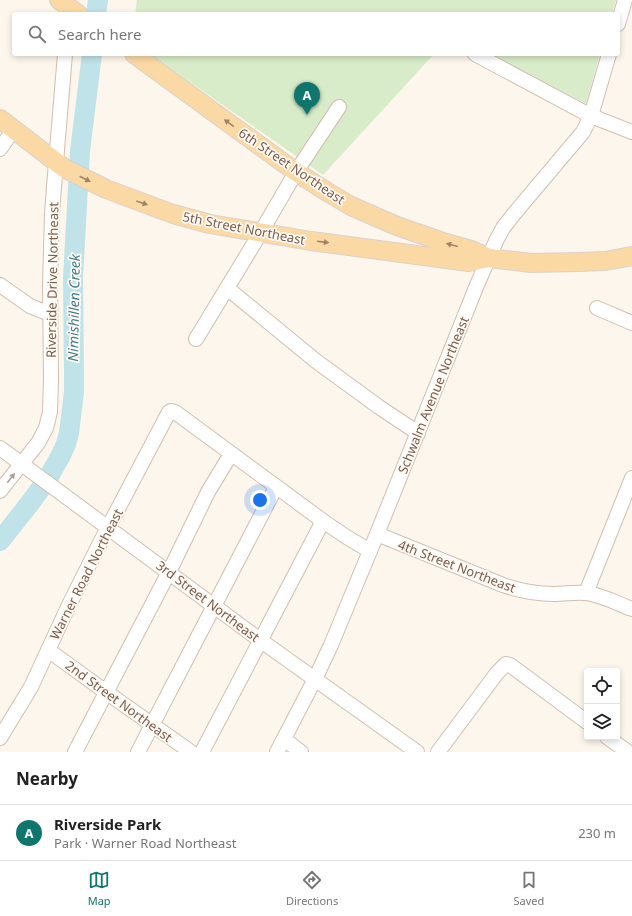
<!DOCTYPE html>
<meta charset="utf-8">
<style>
:root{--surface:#fff;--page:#f2f2f2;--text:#222;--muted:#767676;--line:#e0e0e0;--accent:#0f766e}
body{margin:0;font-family:"Noto Sans",sans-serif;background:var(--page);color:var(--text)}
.controls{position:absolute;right:12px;bottom:12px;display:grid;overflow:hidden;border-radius:4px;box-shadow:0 2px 6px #0003}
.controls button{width:36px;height:36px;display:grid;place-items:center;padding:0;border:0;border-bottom:1px solid var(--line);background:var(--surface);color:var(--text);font:20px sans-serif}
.you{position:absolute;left:260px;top:500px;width:14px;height:14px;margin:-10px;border:3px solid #fff;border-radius:50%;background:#1a73e8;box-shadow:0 0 0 6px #1a73e833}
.badge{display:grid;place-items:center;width:26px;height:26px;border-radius:50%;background:var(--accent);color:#fff;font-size:13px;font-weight:700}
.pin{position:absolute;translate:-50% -33px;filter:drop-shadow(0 1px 2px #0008)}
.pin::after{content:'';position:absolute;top:21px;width:14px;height:12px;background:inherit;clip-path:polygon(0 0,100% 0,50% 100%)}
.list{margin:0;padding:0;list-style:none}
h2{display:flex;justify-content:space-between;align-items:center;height:52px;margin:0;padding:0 16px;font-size:17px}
h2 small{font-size:13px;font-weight:400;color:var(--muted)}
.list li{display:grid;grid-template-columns:26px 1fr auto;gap:12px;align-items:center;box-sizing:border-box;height:56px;padding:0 16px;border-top:1px solid var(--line)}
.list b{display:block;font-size:15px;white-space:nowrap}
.list p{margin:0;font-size:13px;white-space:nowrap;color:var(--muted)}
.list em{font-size:13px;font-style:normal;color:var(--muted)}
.icon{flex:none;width:22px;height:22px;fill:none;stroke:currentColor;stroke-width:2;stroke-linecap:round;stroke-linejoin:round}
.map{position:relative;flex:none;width:632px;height:752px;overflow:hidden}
.search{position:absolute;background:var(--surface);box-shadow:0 2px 6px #0003;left:12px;right:12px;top:12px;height:44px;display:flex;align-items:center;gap:10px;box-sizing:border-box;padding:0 14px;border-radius:4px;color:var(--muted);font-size:15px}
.sheet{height:108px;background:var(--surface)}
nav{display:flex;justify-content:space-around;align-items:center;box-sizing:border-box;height:56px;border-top:1px solid var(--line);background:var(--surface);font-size:11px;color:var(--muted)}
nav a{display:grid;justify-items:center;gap:2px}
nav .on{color:var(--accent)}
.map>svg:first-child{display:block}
.green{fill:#d8ecc9}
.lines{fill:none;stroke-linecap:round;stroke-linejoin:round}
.river{stroke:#bfe3e8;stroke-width:20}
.minor-casing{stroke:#d1beb0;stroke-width:16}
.major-casing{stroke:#dad1cd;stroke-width:20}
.minor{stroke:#fff;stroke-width:14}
.major{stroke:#fbd9a5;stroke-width:18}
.oneway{fill:#a18267}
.oneway2{fill:#af9d94}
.labels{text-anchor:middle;stroke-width:3.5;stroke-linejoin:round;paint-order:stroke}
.street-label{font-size:13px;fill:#7a5c4d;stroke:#fffaf3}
.water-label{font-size:14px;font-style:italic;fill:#437c86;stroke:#fffaf3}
</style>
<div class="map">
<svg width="632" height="752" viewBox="0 0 632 752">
<rect width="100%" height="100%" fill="#fdf6ec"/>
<!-- green -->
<g class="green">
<polygon points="137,0 616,0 612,14 135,14"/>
<polygon points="150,54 434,54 323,175"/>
<polygon points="488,54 600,54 586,104"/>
</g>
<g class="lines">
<!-- river -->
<g class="river">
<polyline points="96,14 98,0"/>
<polyline points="0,541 30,503 47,480 61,455 66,444 69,433 74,392 74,372 73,278 80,151 92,54"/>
</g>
<!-- minor casing -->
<g class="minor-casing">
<g id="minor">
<polyline points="618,24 625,0"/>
<polyline points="475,54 591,116 632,132"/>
<polyline points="0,149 14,129"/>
<polyline points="0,285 30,306 50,314"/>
<polyline points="227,288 316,361 379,407 418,433"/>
<polyline points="597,308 632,323"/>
<polyline points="196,339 261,232 296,172 339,107"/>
<polyline points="0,448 260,640 417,752"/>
<polyline points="0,491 38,443 46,428 50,412 51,379 50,286 52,213 56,162 65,54"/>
<path d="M377,534l126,51c17,6 33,9 51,9 11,0 21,-2 31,-1 15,1 33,11 47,16"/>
<polyline points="586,593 632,478"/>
<polyline points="48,650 106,692 191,752"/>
<polyline points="607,737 628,752"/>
<polyline points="0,738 31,687 68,607 101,541 169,412 171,411 175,412 323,521 345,536 370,551"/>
<polyline points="284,739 301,752"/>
<polyline points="75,752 169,572 208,492 231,454"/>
<polyline points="138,752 276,487"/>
<polyline points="202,752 323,521"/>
<polyline points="277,752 315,679 331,645 377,534 477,285 496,241 503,228 513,215 583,132 591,116 609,54"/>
<polyline points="438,752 497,673 506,664 510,665 587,722"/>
</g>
</g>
<!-- major casing -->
<g class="major-casing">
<g id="major">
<polyline points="59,0 78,14"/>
<polyline points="134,54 296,172 329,193 351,206 397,226 446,243 471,250 489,258"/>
<polyline points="0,119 64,168 106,189 173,214 210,224 311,241 469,262 489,258 531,263 579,262 605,261 632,256"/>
</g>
</g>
<!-- minor -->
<use href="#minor" class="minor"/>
<!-- major -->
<use href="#major" class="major"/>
</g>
<!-- one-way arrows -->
<defs><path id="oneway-solid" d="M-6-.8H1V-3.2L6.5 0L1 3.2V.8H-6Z"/></defs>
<g class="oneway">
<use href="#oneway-solid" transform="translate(229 123) rotate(-144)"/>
<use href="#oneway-solid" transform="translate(85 179) rotate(27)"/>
<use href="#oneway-solid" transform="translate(142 203) rotate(19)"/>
<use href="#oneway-solid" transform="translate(323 242) rotate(7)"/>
<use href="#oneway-solid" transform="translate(452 245) rotate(-165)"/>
</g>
<use class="oneway2" href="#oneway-solid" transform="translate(11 478) rotate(-52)"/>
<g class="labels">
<!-- street labels -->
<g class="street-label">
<text transform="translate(292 166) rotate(34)" y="5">6th Street Northeast</text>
<text transform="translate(244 228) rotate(11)" y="5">5th Street Northeast</text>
<text transform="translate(52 280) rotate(-89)" y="5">Riverside Drive Northeast</text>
<text transform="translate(433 395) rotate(-68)" y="5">Schwalm Avenue Northeast</text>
<text transform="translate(457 566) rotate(21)" y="5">4th Street Northeast</text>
<text transform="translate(86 574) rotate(-63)" y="5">Warner Road Northeast</text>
<text transform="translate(208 601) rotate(37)" y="5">3rd Street Northeast</text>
<text transform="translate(119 701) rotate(36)" y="5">2nd Street Northeast</text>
</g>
<!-- water labels -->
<g class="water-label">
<text transform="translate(74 308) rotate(-89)" y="5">Nimishillen Creek</text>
</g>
</g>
</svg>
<div class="controls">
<button><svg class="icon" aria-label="locate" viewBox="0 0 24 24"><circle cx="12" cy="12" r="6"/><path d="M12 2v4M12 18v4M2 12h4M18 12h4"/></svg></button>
<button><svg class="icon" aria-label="layers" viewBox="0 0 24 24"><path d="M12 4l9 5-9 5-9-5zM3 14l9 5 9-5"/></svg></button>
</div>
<div class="you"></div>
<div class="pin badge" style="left:307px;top:115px">A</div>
<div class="search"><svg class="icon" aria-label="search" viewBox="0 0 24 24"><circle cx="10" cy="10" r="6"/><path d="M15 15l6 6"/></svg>Search here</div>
</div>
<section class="sheet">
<h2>Nearby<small></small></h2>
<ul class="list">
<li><span class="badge">A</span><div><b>Riverside Park</b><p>Park · Warner Road Northeast</p></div><em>230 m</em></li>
</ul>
</section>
<nav>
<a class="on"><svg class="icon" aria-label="map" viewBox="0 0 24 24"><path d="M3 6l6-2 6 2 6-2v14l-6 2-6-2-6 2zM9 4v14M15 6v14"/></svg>Map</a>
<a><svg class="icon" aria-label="directions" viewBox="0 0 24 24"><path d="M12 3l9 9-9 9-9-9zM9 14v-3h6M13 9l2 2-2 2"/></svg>Directions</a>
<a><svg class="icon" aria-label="saved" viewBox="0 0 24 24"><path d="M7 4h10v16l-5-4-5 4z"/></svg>Saved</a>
</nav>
